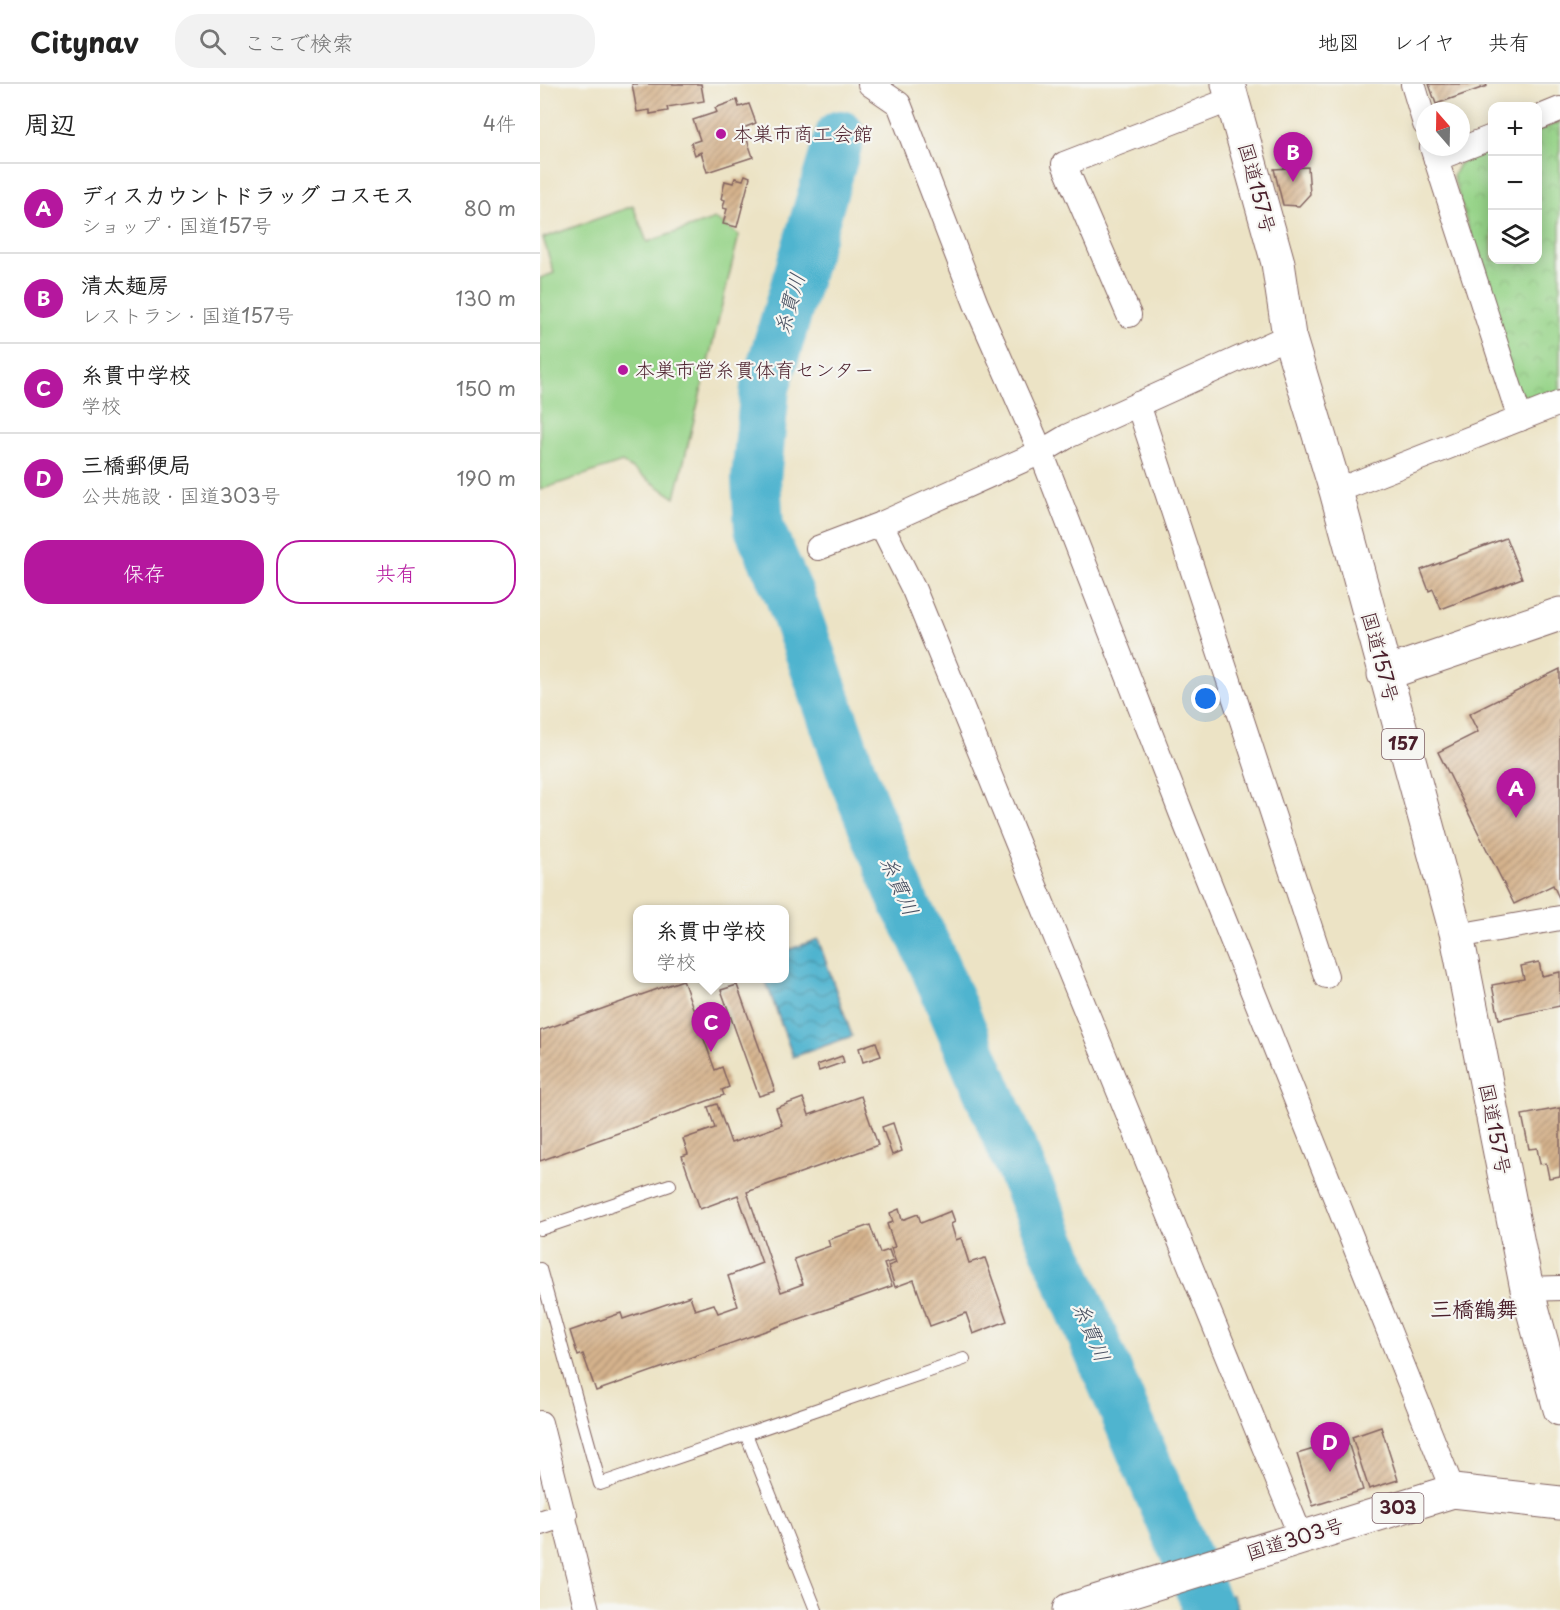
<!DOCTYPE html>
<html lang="ja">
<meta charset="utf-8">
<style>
:root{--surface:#fff;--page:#f2f2f2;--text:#222;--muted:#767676;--line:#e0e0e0;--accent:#b5179e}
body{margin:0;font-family:"Playpen Sans","Klee One",sans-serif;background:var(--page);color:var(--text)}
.controls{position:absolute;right:18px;top:18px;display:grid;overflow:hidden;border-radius:12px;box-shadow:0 3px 15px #0003}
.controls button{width:54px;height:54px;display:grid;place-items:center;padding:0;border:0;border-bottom:2px solid var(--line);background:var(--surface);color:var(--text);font:30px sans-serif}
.compass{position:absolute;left:876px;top:18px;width:54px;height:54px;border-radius:50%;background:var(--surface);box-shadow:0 3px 15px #0003;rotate:340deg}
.you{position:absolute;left:666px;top:615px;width:21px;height:21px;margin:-15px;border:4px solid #fff;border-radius:50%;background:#1a73e8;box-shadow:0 0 0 9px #1a73e833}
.badge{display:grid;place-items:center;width:39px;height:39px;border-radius:50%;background:var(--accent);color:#fff;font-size:20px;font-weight:700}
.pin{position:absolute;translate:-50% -50px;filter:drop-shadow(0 2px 3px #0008)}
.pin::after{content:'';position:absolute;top:32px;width:21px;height:18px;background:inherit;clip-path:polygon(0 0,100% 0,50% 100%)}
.popup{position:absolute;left:93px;top:821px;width:156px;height:78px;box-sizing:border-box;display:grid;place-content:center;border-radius:12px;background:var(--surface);filter:drop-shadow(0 2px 4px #0005);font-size:20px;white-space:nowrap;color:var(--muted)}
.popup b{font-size:22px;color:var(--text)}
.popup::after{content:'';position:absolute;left:50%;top:100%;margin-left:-12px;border:12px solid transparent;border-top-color:var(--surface)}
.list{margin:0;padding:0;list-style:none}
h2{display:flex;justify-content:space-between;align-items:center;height:78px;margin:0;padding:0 24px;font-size:26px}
h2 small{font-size:20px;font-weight:400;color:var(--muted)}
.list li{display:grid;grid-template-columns:39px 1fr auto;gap:18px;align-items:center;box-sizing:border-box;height:90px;padding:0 24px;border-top:2px solid var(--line)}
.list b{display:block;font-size:22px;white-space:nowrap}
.list p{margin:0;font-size:20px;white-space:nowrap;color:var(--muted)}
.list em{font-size:20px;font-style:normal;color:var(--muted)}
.actions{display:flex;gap:12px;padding:18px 24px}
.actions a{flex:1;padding:14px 0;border:2px solid var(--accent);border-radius:24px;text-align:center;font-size:21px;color:var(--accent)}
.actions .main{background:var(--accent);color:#fff}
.icon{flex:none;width:33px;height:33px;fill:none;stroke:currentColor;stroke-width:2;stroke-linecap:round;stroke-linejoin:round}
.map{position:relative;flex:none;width:1020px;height:1526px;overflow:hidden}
header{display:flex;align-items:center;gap:36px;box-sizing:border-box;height:84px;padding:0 30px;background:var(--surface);border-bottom:2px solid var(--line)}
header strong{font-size:28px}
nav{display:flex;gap:33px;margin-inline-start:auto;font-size:21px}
.search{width:420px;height:54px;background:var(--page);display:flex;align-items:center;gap:15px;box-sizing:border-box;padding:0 21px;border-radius:24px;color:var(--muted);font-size:22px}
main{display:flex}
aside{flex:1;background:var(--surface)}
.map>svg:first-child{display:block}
.grass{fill:#97d489;stroke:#707a5a;stroke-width:1.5}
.park{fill:url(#park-crowns);stroke:#707a5a;stroke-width:1.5}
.water{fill:url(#water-waves);stroke:#4d6a7d;stroke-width:1.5}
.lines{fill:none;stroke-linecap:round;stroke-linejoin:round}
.river{stroke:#50b4cf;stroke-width:50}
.building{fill:url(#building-hatch)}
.lane-casing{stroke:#836461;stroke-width:14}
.street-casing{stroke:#836461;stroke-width:26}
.secondary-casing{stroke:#836461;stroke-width:35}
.highway-casing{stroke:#836461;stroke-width:35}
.lane{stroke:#fff;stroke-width:12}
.street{stroke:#fff;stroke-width:24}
.secondary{stroke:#fff;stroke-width:33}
.highway{stroke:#fff;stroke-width:33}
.poi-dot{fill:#b5179e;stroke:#f6f6f2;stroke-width:2}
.labels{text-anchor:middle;stroke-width:4.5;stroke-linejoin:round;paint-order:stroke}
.shield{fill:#f6f6f2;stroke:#7e6067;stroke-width:1.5}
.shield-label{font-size:18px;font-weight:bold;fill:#4a1f2b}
.poi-label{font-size:20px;fill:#4a1f2b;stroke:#f6f6f2;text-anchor:start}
.street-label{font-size:20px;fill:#4a1f2b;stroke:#f6f6f2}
.water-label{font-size:21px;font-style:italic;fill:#4c5364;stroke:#f6f6f2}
.quarter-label{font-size:22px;font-weight:bold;fill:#4a1f2b;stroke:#f6f6f2}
</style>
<header>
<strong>Citynav</strong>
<div class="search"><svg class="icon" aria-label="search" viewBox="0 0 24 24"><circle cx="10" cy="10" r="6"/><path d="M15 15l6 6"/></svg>ここで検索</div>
<nav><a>地図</a><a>レイヤ</a><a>共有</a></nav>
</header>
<main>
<aside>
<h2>周辺<small>4件</small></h2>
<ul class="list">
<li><span class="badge">A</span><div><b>ディスカウントドラッグ コスモス</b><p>ショップ · 国道157号</p></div><em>80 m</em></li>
<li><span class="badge">B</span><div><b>清太麺房</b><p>レストラン · 国道157号</p></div><em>130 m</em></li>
<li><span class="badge">C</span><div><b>糸貫中学校</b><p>学校</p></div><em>150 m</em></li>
<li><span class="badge">D</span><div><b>三橋郵便局</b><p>公共施設 · 国道303号</p></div><em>190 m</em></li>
</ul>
<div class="actions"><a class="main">保存</a><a>共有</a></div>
</aside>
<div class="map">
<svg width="1020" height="1526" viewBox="0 0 1020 1526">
<defs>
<pattern id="park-crowns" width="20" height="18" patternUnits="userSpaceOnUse" patternTransform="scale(1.5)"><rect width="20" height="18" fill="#97d489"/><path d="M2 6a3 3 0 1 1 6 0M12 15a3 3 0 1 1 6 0" fill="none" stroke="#84b676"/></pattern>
<pattern id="water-waves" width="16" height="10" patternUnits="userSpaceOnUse" patternTransform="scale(1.5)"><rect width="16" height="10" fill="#50b4cf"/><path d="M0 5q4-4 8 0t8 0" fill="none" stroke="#4492a8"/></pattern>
<pattern id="building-hatch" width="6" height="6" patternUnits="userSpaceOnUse" patternTransform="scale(1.5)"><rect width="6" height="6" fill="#d5b38d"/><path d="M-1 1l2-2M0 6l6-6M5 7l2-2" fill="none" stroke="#af9173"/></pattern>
</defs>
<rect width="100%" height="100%" fill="#f6f6f2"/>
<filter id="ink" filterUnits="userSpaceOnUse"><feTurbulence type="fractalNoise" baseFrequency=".0167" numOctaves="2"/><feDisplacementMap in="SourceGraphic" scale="12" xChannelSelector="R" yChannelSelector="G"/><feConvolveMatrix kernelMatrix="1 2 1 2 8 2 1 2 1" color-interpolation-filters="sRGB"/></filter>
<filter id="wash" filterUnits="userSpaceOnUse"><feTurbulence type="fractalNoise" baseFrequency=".008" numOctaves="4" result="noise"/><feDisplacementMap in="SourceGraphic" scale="24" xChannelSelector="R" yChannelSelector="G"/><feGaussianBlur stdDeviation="1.35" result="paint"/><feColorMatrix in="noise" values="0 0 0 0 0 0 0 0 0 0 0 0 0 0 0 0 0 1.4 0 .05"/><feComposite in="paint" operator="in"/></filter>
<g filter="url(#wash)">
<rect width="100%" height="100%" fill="#ece3c5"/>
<!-- grass -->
<polygon class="grass" points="93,122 107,158 175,135 199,151 135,414 82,378 0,406 0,194 14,189 3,154"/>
<!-- park -->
<polygon class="park" points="1020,38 1020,309 989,322 980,318 913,92 919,80 952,66 952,176 998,176 998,47"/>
<!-- water -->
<g class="water">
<polygon points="278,855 312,952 253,973 225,895 244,894 245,867"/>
<polygon points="692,1511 699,1526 640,1526"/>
</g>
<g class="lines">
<!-- river -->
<polyline class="river" points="300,51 225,304 216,395 219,444 249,510 314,695 364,819 380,848 669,1526"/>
</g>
<g id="blocks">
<!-- building -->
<g class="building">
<polygon points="92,0 161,0 164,17 127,23 128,27 110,30 110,26 97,28"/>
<polygon points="889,0 946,0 947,2 896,20"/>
<polygon points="197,16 199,23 209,20 216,39 203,44 213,73 167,88 161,68 155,71 151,59 160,56 153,36 177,28 175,24"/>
<polygon points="768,83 770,110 759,122 743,121 734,85"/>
<polygon points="205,91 210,93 197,143 183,140 187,125 183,124 185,116 181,115 185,97 193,99 195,94 203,96"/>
<polygon points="966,454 982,494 901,525 893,505 889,507 881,486"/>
<polygon points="1020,585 1020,816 1013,801 974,820 898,668 938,648 929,630"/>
<polygon points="999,878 1002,892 1020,888 1020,922 959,935 952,901 984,895 981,882"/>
<polygon points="143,896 175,986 182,983 189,1003 182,1006 184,1011 0,1077 0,947"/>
<polygon points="197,901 235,1007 219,1012 181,906"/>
<polygon points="336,958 341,972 323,978 319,964"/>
<polygon points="302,972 304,978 279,987 277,981"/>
<polygon points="321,1012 338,1061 207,1108 241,1208 263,1200 254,1175 290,1162 288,1156 330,1141 340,1169 349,1166 353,1177 344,1180 352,1202 56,1307 43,1270 38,1272 30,1247 81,1229 83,1235 150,1212 155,1226 174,1220 178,1229 198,1222 188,1192 222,1179 198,1111 160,1125 142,1072 148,1070 143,1055 175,1044 168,1023 177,1020 191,1059 242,1041 236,1024 263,1014 269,1031"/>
<polygon points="1020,1024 1020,1092 1009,1094 1006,1079 1000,1080 997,1064 989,1065 982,1031"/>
<polygon points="353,1039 362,1067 352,1071 342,1043"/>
<polygon points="359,1125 362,1136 378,1130 381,1139 411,1127 415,1138 411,1140 416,1156 421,1154 429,1179 445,1174 467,1237 433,1250 426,1229 390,1242 374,1196 355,1203 348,1182 356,1179 351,1164 355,1163 347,1140 353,1138 350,1129"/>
<polygon points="841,1343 858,1396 829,1405 812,1353"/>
<polygon points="807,1355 823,1406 773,1422 757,1370"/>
</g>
</g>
</g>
<g filter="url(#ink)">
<use href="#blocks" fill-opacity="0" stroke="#836461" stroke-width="1.5"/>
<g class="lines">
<!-- lane casing -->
<g class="lane-casing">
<g id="lane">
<polyline points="0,1145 130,1101"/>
<polyline points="0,1185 60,1400 424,1275"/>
<polyline points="206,1350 276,1526"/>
</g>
</g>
<!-- street casing -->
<g class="street-casing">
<g id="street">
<polyline points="330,0 359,20 436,220 501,368 642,731 913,1407"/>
<polyline points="873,0 885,40"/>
<polyline points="998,34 1020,25"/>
<polyline points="892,63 980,335"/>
<polyline points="896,75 952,53"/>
<polyline points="589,231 524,80 692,15"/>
<polyline points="598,320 786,892"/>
<polyline points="796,407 1020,319"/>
<polyline points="341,440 374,506 761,1453"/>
<polyline points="278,464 341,440 501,368 528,352 749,252"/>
<polyline points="917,852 1020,834"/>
<polyline points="987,1205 1020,1204"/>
<polyline points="0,1339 47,1526"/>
<polyline points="0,1439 25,1431"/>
</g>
</g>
<!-- secondary casing -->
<g class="secondary-casing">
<polyline id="secondary" points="844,590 1020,530"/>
</g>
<!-- highway casing -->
<g class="highway-casing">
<g id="highway">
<polyline points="688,0 738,179 749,252 796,407 917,852 987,1205 1020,1325"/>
<polyline points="529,1526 913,1407 1020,1419"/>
</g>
</g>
<!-- lane -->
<use href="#lane" class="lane"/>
<!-- street -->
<use href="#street" class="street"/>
<!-- secondary -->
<use href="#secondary" class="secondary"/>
<!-- highway -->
<use href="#highway" class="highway"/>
</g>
</g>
<!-- markers -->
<g class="poi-dot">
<circle cx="181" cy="50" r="6"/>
<circle cx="83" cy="286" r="6"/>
</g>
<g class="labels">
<!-- shield labels -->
<g class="shield">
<rect x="842" y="645" width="42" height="30" rx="4.5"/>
<rect x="832.5" y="1409" width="51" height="30" rx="4.5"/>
</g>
<g class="shield-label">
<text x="863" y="666">157</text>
<text x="858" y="1430">303</text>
</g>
<!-- poi labels -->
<g class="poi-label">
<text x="193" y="57">本巣市商工会館</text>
<text x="95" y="293">本巣市営糸貫体育センター</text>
</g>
<!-- street labels -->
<g class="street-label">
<text transform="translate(717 104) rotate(75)" y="7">国道157号</text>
<text transform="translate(840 573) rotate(75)" y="7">国道157号</text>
<text transform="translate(955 1045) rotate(79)" y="7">国道157号</text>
<text transform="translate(755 1455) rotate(-17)" y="7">国道303号</text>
</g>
<!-- water labels -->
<g class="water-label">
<text transform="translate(250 220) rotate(-74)" y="7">糸貫川</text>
<text transform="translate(359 802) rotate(66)" y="7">糸貫川</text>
<text transform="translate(551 1248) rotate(67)" y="7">糸貫川</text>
</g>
<!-- quarter labels -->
<g class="quarter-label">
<text x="934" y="1233">三橋鶴舞</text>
</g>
</g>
</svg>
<div class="controls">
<button>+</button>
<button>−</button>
<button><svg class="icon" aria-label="layers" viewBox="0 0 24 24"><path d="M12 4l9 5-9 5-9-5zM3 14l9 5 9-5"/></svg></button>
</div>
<svg class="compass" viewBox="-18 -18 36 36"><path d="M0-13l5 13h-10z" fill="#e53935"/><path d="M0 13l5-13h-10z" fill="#767676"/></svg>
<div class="you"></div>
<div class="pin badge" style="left:976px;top:734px">A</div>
<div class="pin badge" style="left:753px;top:98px">B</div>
<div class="pin badge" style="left:171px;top:968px">C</div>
<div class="popup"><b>糸貫中学校</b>学校</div>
<div class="pin badge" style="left:790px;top:1388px">D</div>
</div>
</main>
